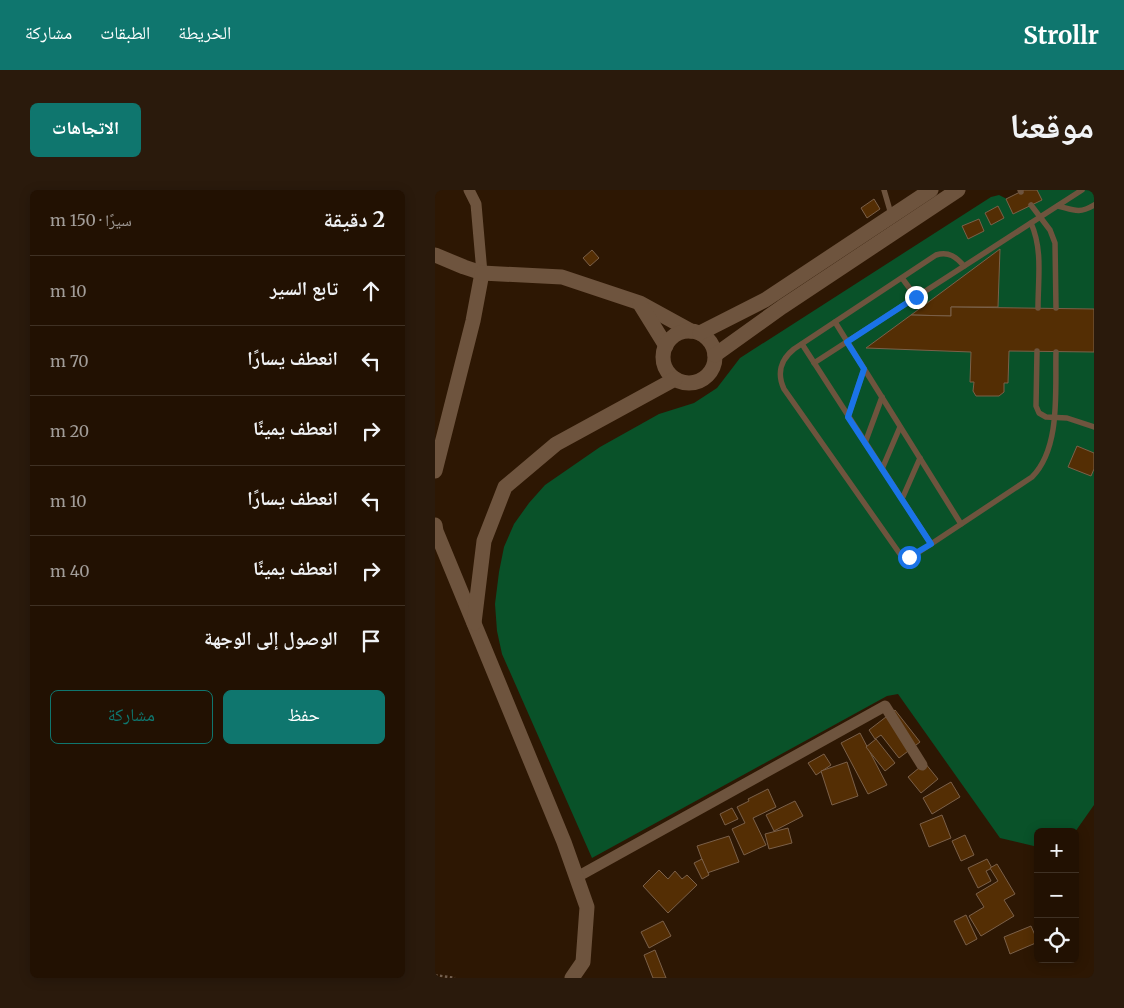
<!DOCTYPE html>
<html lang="ar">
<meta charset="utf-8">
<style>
:root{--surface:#221102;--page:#2a1a0c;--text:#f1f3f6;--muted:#a29d99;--line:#3f3124;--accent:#0f766e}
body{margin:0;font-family:Merriweather,"Noto Naskh Arabic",serif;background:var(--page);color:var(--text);direction:rtl}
.controls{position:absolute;right:15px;bottom:15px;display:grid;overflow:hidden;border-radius:8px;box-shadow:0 2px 12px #0003}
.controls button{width:45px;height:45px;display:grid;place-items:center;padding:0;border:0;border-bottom:1px solid var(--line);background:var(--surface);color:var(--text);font:25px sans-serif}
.stop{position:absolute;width:15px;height:15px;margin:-11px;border:4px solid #1a73e8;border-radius:50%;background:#fff}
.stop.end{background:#1a73e8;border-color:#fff;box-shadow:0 1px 5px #0008}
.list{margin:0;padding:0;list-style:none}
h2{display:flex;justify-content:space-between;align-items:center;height:65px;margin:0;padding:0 20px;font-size:21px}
h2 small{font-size:16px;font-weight:400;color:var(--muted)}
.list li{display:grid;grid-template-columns:32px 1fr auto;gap:15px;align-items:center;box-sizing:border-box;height:70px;padding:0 20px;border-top:1px solid var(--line)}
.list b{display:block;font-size:19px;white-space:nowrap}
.list em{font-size:16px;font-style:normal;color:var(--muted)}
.actions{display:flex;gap:10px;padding:15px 20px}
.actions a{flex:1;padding:11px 0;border:1px solid var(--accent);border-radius:8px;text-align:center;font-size:18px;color:var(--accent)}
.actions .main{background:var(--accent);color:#fff}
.icon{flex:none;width:28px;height:28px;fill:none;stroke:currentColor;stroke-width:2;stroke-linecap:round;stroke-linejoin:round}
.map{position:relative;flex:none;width:659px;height:788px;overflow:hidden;direction:ltr;border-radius:8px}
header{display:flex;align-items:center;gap:30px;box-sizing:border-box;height:70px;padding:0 25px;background:var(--accent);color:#fff}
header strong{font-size:24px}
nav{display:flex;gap:28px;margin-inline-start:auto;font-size:18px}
.intro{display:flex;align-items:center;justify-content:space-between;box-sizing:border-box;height:120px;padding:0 30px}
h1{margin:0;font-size:35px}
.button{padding:12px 22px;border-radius:8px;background:var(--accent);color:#fff;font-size:18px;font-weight:700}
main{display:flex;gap:30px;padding:0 30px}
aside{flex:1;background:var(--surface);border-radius:8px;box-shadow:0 2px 12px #0003}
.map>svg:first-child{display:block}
.green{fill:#095229}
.building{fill:#542e04;stroke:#7b6049}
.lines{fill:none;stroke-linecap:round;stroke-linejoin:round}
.path{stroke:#735f4e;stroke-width:2.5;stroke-dasharray:2.5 2.5;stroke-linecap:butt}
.lane{stroke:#6e543e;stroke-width:5.5}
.street{stroke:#6e543e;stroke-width:11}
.secondary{stroke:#6e543e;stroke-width:15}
.route{stroke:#1a73e8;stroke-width:6}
</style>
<header>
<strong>Strollr</strong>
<nav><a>الخريطة</a><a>الطبقات</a><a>مشاركة</a></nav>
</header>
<div class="intro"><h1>موقعنا</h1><a class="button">الاتجاهات</a></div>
<main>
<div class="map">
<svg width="659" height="788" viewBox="0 0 659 788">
<rect width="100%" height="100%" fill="#2d1703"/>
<!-- green -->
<polygon class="green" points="590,0 659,0 659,615 640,642 603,642 603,657 565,648 463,504 452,506 157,668 67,464 62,441 60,414 64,382 69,357 79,334 94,313 110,295 165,257 224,224 259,213 282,198 305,168 556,7 564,5 578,12"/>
<!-- building -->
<g class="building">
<polygon points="589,0 602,0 607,10 578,24 571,9"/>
<polygon points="439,9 445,19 432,28 426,18"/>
<polygon points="563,16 569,28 556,35 550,23"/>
<polygon points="544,29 549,41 533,49 527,36"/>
<polygon points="565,59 563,117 516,117 516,126 476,125"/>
<polygon points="157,60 164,68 155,76 148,68"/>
<polygon points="516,117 659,119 659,162 574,161 573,193 569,193 569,202 564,206 541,206 538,201 539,192 535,192 536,162 431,158 476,125 516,126"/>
<polygon points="642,256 659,263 659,279 656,286 633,277"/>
<polygon points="460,520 485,552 464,568 446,545 440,549 434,540"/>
<polygon points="425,543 452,595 433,604 406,553"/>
<polygon points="441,549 460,573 450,581 431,557"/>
<polygon points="389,564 396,575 381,585 373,573"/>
<polygon points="412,572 423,606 397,615 386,581"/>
<polygon points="490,573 503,589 486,603 473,587"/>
<polygon points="516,592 525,607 497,624 488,608"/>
<polygon points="333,599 341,617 318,628 331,655 309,665 297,639 310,633 302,617 314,611 313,609"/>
<polygon points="360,611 368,626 339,641 331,625"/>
<polygon points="297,618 303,629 290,635 285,624"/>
<polygon points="507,625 516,648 494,657 485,634"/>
<polygon points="353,638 357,653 334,659 330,644"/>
<polygon points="530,645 539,665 526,671 517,651"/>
<polygon points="294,646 304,672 272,683 262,656"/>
<polygon points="267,669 274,685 267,689 259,673"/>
<polygon points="552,669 557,678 551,681 556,691 543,698 533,678"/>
<polygon points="562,674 580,704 569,710 579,726 546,746 534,726 549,717 541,704 563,691 555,678"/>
<polygon points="224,680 233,689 240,681 247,689 252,685 262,695 233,723 208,696"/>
<polygon points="531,725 542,749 531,755 519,731"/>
<polygon points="228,731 236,746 214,758 206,742"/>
<polygon points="596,736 603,752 575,764 569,747"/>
<polygon points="220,760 231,788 218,788 209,765"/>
</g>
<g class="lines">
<!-- path -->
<polyline class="path" points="0,785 20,788"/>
<!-- lane -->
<g class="lane">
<polyline points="449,0 456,24"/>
<polyline points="585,0 586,2"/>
<polyline points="596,15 615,40 620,53 621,118"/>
<path d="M623,16c16,4 21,8 36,-1"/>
<path d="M596,33c12,27 7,56 7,85"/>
<path d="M529,76c-8,-9 -15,-15 -28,-11l-142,94c-14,11 -17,25 -10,40l116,165 8,3 5,-1 119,-79c29,-29 23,-87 24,-125"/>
<polyline points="467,88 481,107"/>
<polyline points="400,132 526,334"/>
<polyline points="367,154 496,354"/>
<polyline points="602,161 601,216 604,223 611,227 632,228 659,237"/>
<polyline points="379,173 647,0"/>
<polyline points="413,227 429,179"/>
<polyline points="430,253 447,207"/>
<polyline points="447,279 465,237"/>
<polyline points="467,309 485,268"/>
</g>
<!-- street -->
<g class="street">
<polyline points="34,0 41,14 47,83"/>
<polyline points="142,687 450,516 487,575"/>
</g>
<!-- secondary -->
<g class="secondary">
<polyline points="0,65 29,77 47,83 38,131 0,281"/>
<polyline points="47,83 127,87 205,113 256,141"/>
<polyline points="205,114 231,156"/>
<circle cx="254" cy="167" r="26"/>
<polyline points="265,143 330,110 496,0"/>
<polyline points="280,165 347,117 523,0"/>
<polyline points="0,335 1,341 129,652 152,717 148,772 137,788"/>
<polyline points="39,433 49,351 70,297 121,254 240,189"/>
</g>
</g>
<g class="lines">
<!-- route -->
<polyline class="route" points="474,367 496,354 413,227 429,179 412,152 481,107"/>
</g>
</svg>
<div class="controls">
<button>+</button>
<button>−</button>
<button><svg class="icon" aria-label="locate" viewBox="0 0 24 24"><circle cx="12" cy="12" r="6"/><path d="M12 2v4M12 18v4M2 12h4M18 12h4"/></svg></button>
</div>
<div class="stop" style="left:474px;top:367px"></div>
<div class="stop end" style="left:481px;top:107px"></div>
</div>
<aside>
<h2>2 دقيقة<small>سيرًا · 150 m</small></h2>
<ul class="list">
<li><svg class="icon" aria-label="ahead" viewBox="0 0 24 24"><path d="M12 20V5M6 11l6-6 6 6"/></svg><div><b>تابع السير</b></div><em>10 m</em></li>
<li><svg class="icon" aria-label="left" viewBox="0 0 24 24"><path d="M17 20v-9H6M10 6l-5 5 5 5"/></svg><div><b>انعطف يسارًا</b></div><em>70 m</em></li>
<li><svg class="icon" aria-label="right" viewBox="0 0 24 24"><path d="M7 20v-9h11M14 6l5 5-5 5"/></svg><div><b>انعطف يمينًا</b></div><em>20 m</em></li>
<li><svg class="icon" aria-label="left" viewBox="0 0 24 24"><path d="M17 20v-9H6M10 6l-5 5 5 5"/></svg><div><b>انعطف يسارًا</b></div><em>10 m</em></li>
<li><svg class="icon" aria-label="right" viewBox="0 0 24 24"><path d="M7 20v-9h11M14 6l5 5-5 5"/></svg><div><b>انعطف يمينًا</b></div><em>40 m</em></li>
<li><svg class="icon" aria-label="arrive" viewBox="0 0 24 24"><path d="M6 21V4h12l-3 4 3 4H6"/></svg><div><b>الوصول إلى الوجهة</b></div></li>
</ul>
<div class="actions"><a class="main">حفظ</a><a>مشاركة</a></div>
</aside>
</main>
